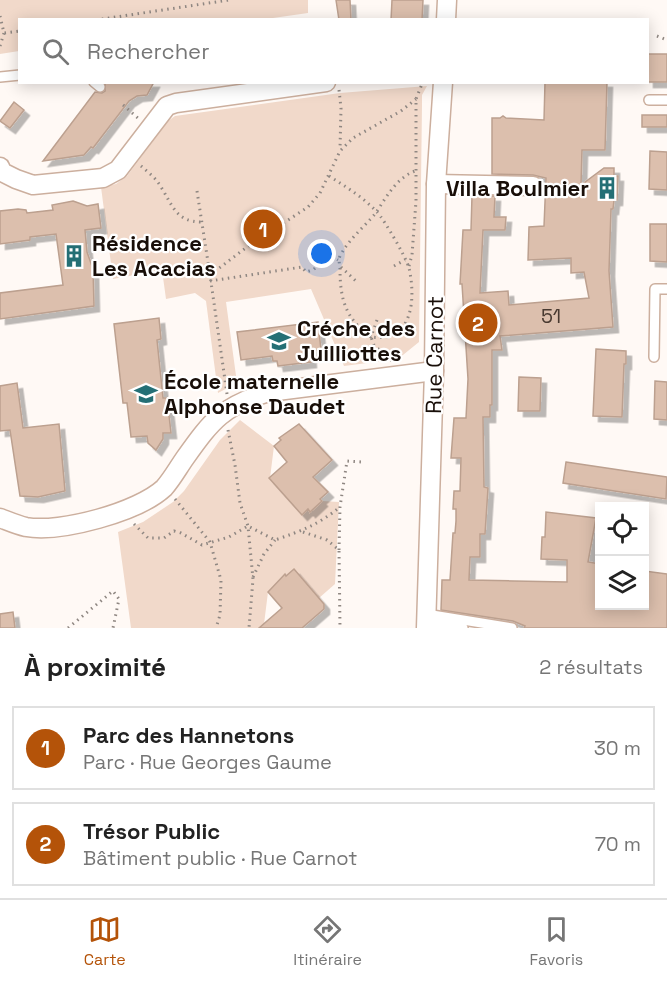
<!DOCTYPE html>
<html lang="fr">
<meta charset="utf-8">
<style>
:root{--surface:#fff;--page:#f6f6f6;--text:#222;--muted:#767676;--line:#e0e0e0;--accent:#b45309}
body{margin:0;font-family:"Space Grotesk",sans-serif;background:var(--page);color:var(--text)}
.controls{position:absolute;right:18px;bottom:18px;display:grid;overflow:hidden;border-radius:0px;box-shadow:0 3px 15px #0003}
.controls button{width:54px;height:54px;display:grid;place-items:center;padding:0;border:0;border-bottom:2px solid var(--line);background:var(--surface);color:var(--text);font:30px sans-serif}
.you{position:absolute;left:322px;top:254px;width:21px;height:21px;margin:-15px;border:4px solid #fff;border-radius:50%;background:#1a73e8;box-shadow:0 0 0 9px #1a73e833}
.badge{display:grid;place-items:center;width:39px;height:39px;border-radius:50%;background:var(--accent);color:#fff;font-size:20px;font-weight:700}
.pin{position:absolute;translate:-50% -50%;border:3px solid #fff;box-shadow:0 2px 6px #0006}
.list{margin:0;padding:0;list-style:none}
h2{display:flex;justify-content:space-between;align-items:center;height:78px;margin:0;padding:0 24px;font-size:26px}
h2 small{font-size:20px;font-weight:400;color:var(--muted)}
.list li{display:grid;grid-template-columns:39px 1fr auto;gap:18px;align-items:center;box-sizing:border-box;height:84px;margin:0 12px 12px;padding:0 12px;border:2px solid var(--line);border-radius:0px}
.list b{display:block;font-size:22px;white-space:nowrap}
.list p{margin:0;font-size:20px;white-space:nowrap;color:var(--muted)}
.list em{font-size:20px;font-style:normal;color:var(--muted)}
.icon{flex:none;width:33px;height:33px;fill:none;stroke:currentColor;stroke-width:2;stroke-linecap:round;stroke-linejoin:round}
.map{position:relative;flex:none;width:667px;height:628px;overflow:hidden}
.search{position:absolute;background:var(--surface);box-shadow:0 3px 15px #0003;left:18px;right:18px;top:18px;height:66px;display:flex;align-items:center;gap:15px;box-sizing:border-box;padding:0 21px;border-radius:0px;color:var(--muted);font-size:22px}
.sheet{height:270px;background:var(--surface)}
nav{display:flex;justify-content:space-around;align-items:center;box-sizing:border-box;height:84px;border-top:2px solid var(--line);background:var(--surface);font-size:16px;color:var(--muted)}
nav a{display:grid;justify-items:center;gap:3px}
nav .on{color:var(--accent)}
.map>svg:first-child{display:block}
.green{fill:#f1d9ca}
.building{fill:#dcbfad;stroke:#bca08f;stroke-width:1.5;filter:url(#shadow)}
.lines{fill:none;stroke-linecap:round;stroke-linejoin:round}
.lane-casing{stroke:#ccaf9e;stroke-width:12}
.street-casing{stroke:#ccaf9e;stroke-width:21}
.path{stroke:#8f8782;stroke-width:3;stroke-dasharray:1.5 4.5;stroke-linecap:butt}
.lane{stroke:#fff;stroke-width:9}
.street{stroke:#fff;stroke-width:18}
.labels{text-anchor:middle;stroke-width:4.5;stroke-linejoin:round;paint-order:stroke}
.number-label{font-size:20px;fill:#493a31}
.poi-label{font-size:22px;font-weight:bold;fill:#180e08;stroke:#fff;text-anchor:start}
.street-label{font-size:22px;fill:#180e08;stroke:#fff}
</style>
<div class="map">
<svg width="667" height="628" viewBox="0 0 667 628">
<defs>
<filter id="shadow"><feDropShadow dx="5.5" dy="5.5" stdDeviation="0" flood-color="#0004"/></filter>
</defs>
<rect width="100%" height="100%" fill="#fff9f5"/>
<!-- green -->
<g class="green">
<polygon points="0,0 308,0 308,13 259,20 20,20 19,51 0,54"/>
<polygon points="427,86 422,95 422,105 419,342 398,359 344,366 311,289 226,302 237,383 218,393 206,301 195,293 166,299 162,270 113,279 101,187 116,184 127,176 168,121 175,116 340,93"/>
<polygon points="240,420 274,446 270,478 302,514 308,509 310,511 322,501 339,502 335,584 319,598 294,570 286,576 285,574 268,592 264,624 267,628 131,628 118,532 143,522 173,502 184,491 220,440"/>
</g>
<!-- building -->
<g class="building">
<polygon points="336,0 350,0 351,20 339,20"/>
<polygon points="392,0 423,0 422,20 391,20"/>
<rect x="648" y="54" width="19" height="28"/>
<polygon points="105,82 154,82 147,95 137,96 129,101 93,148 91,147 84,155 43,161 95,92 102,93 105,91"/>
<polygon points="545,82 607,82 605,150 582,150 581,185 604,168 614,168 614,176 618,176 617,200 614,200 613,209 611,209 609,271 613,327 500,336 502,350 492,350 492,405 490,405 490,417 483,417 484,487 488,488 485,534 480,534 480,557 470,557 469,580 567,582 567,560 541,559 542,537 545,537 546,512 596,518 588,562 600,564 600,606 645,606 645,571 667,574 667,628 524,628 525,626 513,621 441,610 442,580 450,580 453,533 455,533 456,521 456,509 453,509 454,491 460,491 461,458 451,458 454,418 466,418 468,379 462,284 460,284 463,230 471,230 472,196 495,196 494,217 506,217 505,230 483,230 480,293 508,291 509,305 589,298 584,272 571,273 571,258 528,260 529,227 544,226 546,178 533,175 492,174 492,118 500,118 503,116 506,118 544,120"/>
<polygon points="14,102 24,110 10,128 0,121"/>
<rect x="642" y="115" width="25" height="12"/>
<polygon points="650,151 667,152 667,190 649,189"/>
<polygon points="73,201 87,206 98,204 101,228 85,230 87,252 93,269 94,306 0,319 0,293 63,285 56,234 30,237 30,240 0,244 0,211 18,209 26,210 27,213 53,210 52,205"/>
<polygon points="650,224 667,224 667,262 650,261"/>
<polygon points="159,318 161,339 157,340 163,398 167,398 171,433 163,433 163,439 156,450 148,443 147,436 131,437 127,403 123,403 114,324"/>
<polygon points="318,322 321,350 310,351 311,362 278,366 277,361 273,361 272,356 241,360 237,332"/>
<polygon points="596,349 626,351 626,364 624,364 622,417 593,416"/>
<polygon points="519,377 541,378 540,411 518,411"/>
<polygon points="655,381 667,382 667,420 654,419"/>
<polygon points="17,383 23,428 59,424 65,491 38,497 20,496 10,430 0,431 0,386"/>
<polygon points="299,424 332,460 313,477 328,492 320,499 322,501 310,512 308,509 302,515 269,478 287,462 274,446 281,440 279,438"/>
<polygon points="566,462 667,477 666,499 563,483"/>
<polygon points="294,569 324,604 324,609 302,628 259,628 282,608 268,592 285,574 286,576"/>
<polygon points="13,612 15,628 0,628 0,614"/>
</g>
<g class="lines">
<!-- lane casing -->
<g class="lane-casing">
<g id="lane">
<polyline points="0,77 20,75"/>
<polyline points="94,82 100,87"/>
<polyline points="649,100 667,100"/>
<polyline points="654,357 655,289 667,289"/>
<polyline points="426,614 512,628"/>
<polyline points="426,622 463,628"/>
</g>
</g>
<!-- street casing -->
<g class="street-casing">
<g id="street">
<polyline points="446,20 447,0"/>
<polyline points="0,167 2,172 16,179 33,185 103,178 118,170 167,106 176,103 326,82"/>
<polyline points="436,184 533,186"/>
<path d="M0,518c8,3 17,7 26,9 35,6 112,-15 138,-39 8,-9 14,-20 21,-30 27,-38 38,-52 84,-66l165,-21"/>
<polyline points="426,628 434,371 436,184 443,82"/>
</g>
</g>
<!-- path -->
<g class="path">
<polyline points="0,16 4,33 20,31"/>
<polyline points="96,20 229,0"/>
<polyline points="657,36 667,40"/>
<polyline points="0,46 4,33"/>
<polyline points="339,90 341,108 340,149"/>
<polyline points="123,105 139,119"/>
<path d="M141,166c7,6 15,12 20,21 12,19 15,35 41,35"/>
<path d="M329,176c17,11 34,21 48,36 8,9 29,45 32,56 7,31 4,75 -38,69l3,8 18,16"/>
<polyline points="197,191 210,275"/>
<polyline points="394,266 405,260"/>
<polyline points="409,266 412,255 416,201 416,99 422,84"/>
<polyline points="341,267 357,282"/>
<polyline points="210,281 302,267 306,272 313,270 329,255 338,260"/>
<path d="M377,320l-6,17c-25,-18 -31,-37 -31,-68 0,-5 -2,-8 0,-13 9,-17 23,-28 35,-42 11,-16 21,-36 40,-43"/>
<polyline points="227,394 210,275 247,247 308,207 320,193 340,151 353,138 401,111 416,99"/>
<polyline points="228,430 235,465 240,503 248,526 253,579 249,628"/>
<polyline points="175,499 210,542 221,580 220,615 216,628"/>
<path d="M134,524l14,14h16l10,-7 7,2 21,12 27,-8 19,-11 27,14c26,-9 43,-15 65,-33"/>
<polyline points="303,532 327,540 339,550 340,628"/>
<polyline points="339,550 340,507 347,461 362,462"/>
<polyline points="253,577 264,554 275,540"/>
<polyline points="68,628 113,591 119,599 113,628"/>
</g>
<!-- lane -->
<use href="#lane" class="lane"/>
<!-- street -->
<use href="#street" class="street"/>
</g>
<!-- icons -->
<defs>
<g id="building-bare" transform="scale(1.8)"><path d="M-4-6H4V6H1V3H-1V6H-4ZM-2.5-4.3h1.7v1.8h-1.7ZM.8-4.3h1.7v1.8H.8ZM-2.5-1h1.7V.8h-1.7ZM.8-1h1.7V.8H.8Z" fill="#246f75" stroke="#fff" stroke-width="2.5" paint-order="stroke"/></g>
<g id="school-bare" transform="scale(1.8)"><path d="M0-5L7-2L0 1L-7-2ZM-4 1L0 2.5L4 1V4Q0 6-4 4Z" fill="#246f75" stroke="#fff" stroke-width="2.5" paint-order="stroke"/></g>
</defs>
<g fill-rule="evenodd">
<use href="#building-bare" x="607" y="188"/>
<use href="#building-bare" x="74" y="256"/>
<use href="#school-bare" x="279" y="341"/>
<use href="#school-bare" x="146" y="394"/>
</g>
<g class="labels">
<!-- number labels -->
<g class="number-label">
<text x="551" y="323">51</text>
</g>
<!-- poi labels -->
<g class="poi-label">
<text x="589" y="196" text-anchor="end">Villa Boulmier</text>
<text x="92" y="251">Résidence<tspan x="92" dy="25">Les Acacias</tspan></text>
<text x="297" y="336">Créche des<tspan x="297" dy="25">Juilliottes</tspan></text>
<text x="164" y="389">École maternelle<tspan x="164" dy="25">Alphonse Daudet</tspan></text>
</g>
<!-- street labels -->
<g class="street-label">
<text transform="translate(434 355) rotate(-89)" y="8">Rue Carnot</text>
</g>
</g>
</svg>
<div class="controls">
<button><svg class="icon" aria-label="locate" viewBox="0 0 24 24"><circle cx="12" cy="12" r="6"/><path d="M12 2v4M12 18v4M2 12h4M18 12h4"/></svg></button>
<button><svg class="icon" aria-label="layers" viewBox="0 0 24 24"><path d="M12 4l9 5-9 5-9-5zM3 14l9 5 9-5"/></svg></button>
</div>
<div class="you"></div>
<div class="pin badge" style="left:263px;top:229px">1</div>
<div class="pin badge" style="left:478px;top:323px">2</div>
<div class="search"><svg class="icon" aria-label="search" viewBox="0 0 24 24"><circle cx="10" cy="10" r="6"/><path d="M15 15l6 6"/></svg>Rechercher</div>
</div>
<section class="sheet">
<h2>À proximité<small>2 résultats</small></h2>
<ul class="list">
<li><span class="badge">1</span><div><b>Parc des Hannetons</b><p>Parc · Rue Georges Gaume</p></div><em>30 m</em></li>
<li><span class="badge">2</span><div><b>Trésor Public</b><p>Bâtiment public · Rue Carnot</p></div><em>70 m</em></li>
</ul>
</section>
<nav>
<a class="on"><svg class="icon" aria-label="map" viewBox="0 0 24 24"><path d="M3 6l6-2 6 2 6-2v14l-6 2-6-2-6 2zM9 4v14M15 6v14"/></svg>Carte</a>
<a><svg class="icon" aria-label="directions" viewBox="0 0 24 24"><path d="M12 3l9 9-9 9-9-9zM9 14v-3h6M13 9l2 2-2 2"/></svg>Itinéraire</a>
<a><svg class="icon" aria-label="saved" viewBox="0 0 24 24"><path d="M7 4h10v16l-5-4-5 4z"/></svg>Favoris</a>
</nav>
